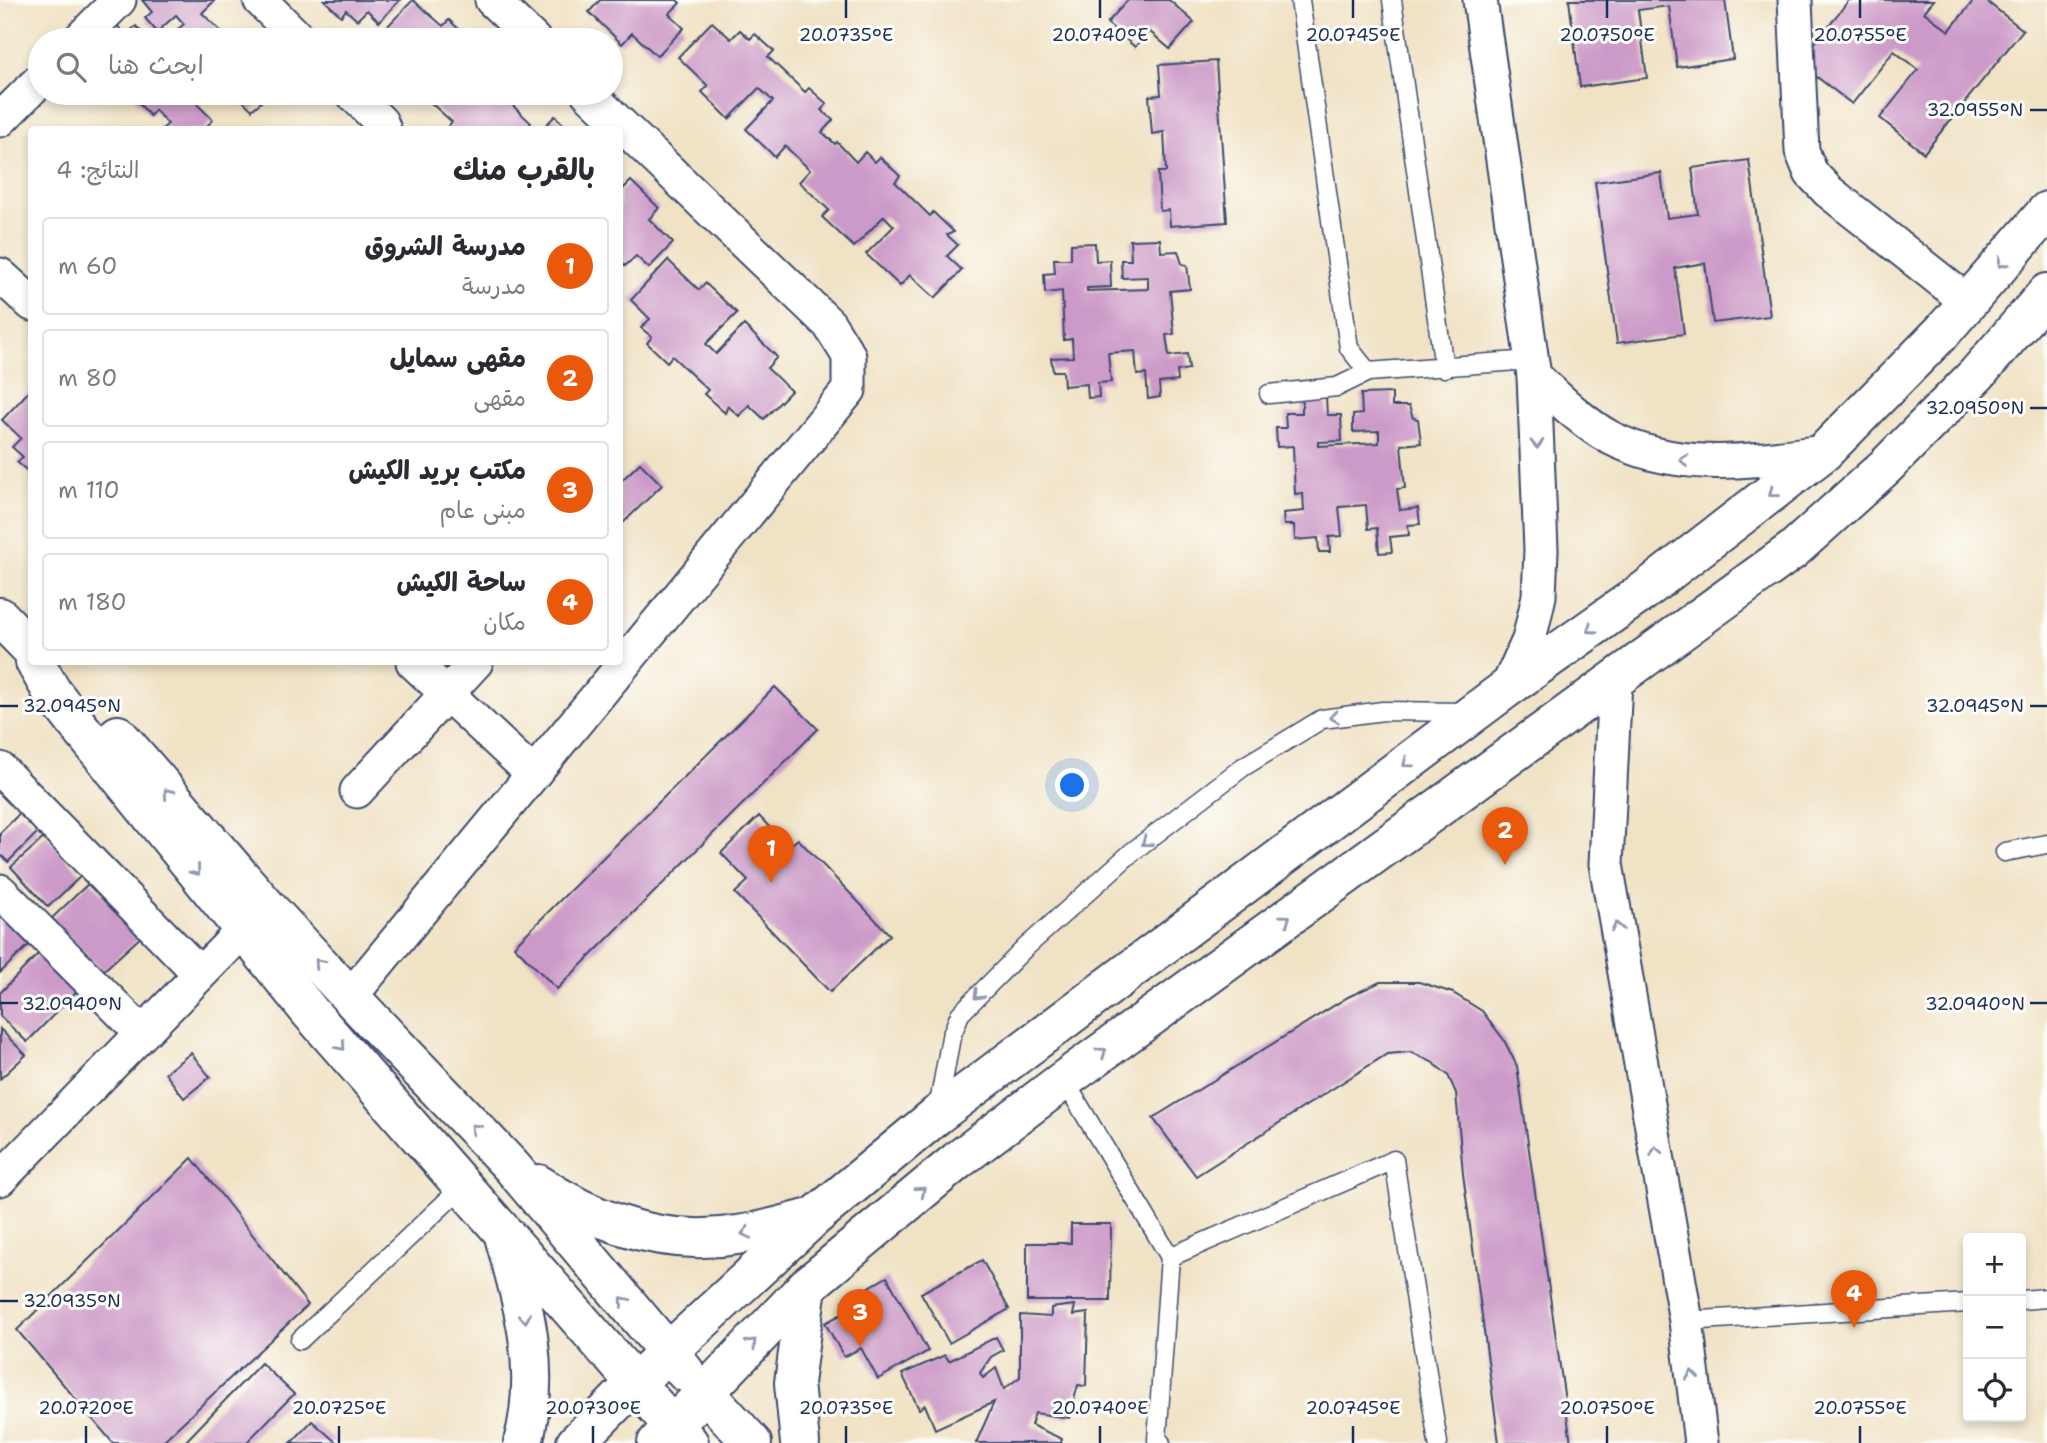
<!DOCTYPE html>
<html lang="ar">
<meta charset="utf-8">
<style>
:root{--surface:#fff;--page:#f7f7f7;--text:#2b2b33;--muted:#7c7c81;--line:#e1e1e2;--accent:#ea580c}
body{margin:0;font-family:"Shantell Sans","Playpen Sans Arabic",sans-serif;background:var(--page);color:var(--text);direction:rtl}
.controls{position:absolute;right:21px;bottom:21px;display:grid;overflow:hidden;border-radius:7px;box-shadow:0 4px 10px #0003}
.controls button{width:63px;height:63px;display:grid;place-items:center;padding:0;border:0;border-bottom:2px solid var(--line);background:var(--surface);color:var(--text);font:35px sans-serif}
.you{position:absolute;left:1073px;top:786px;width:24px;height:24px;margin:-18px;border:5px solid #fff;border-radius:50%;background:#1a73e8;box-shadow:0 0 0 10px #1a73e833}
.badge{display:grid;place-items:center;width:46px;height:46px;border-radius:50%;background:var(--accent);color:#fff;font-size:23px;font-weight:700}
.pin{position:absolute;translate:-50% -58px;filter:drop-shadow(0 2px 4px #0008)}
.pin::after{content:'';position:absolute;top:37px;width:24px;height:21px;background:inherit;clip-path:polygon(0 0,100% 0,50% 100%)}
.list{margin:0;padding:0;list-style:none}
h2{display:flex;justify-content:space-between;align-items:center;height:91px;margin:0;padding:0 28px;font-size:30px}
h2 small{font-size:23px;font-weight:400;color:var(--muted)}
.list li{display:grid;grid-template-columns:46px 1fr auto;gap:21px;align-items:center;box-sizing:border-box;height:98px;margin:0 14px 14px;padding:0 14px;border:2px solid var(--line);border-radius:7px}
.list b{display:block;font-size:26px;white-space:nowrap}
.list p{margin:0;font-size:23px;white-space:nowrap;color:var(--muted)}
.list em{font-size:23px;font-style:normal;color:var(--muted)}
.icon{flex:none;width:38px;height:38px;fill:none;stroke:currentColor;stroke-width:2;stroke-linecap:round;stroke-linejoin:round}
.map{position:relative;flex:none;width:2047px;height:1443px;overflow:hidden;direction:ltr}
.search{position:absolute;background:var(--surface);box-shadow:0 4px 10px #0003;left:28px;top:28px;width:595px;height:77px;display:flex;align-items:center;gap:18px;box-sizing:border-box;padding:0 24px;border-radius:38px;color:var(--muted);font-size:26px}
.panel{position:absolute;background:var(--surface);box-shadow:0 4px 10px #0003;left:28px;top:126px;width:595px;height:539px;border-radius:7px;direction:rtl}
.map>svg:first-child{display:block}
.building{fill:#cc9ac8}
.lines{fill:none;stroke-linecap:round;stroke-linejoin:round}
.lane-casing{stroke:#3b4a6d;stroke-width:21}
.street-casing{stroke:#3b4a6d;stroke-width:37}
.secondary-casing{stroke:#3b4a6d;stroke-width:42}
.highway-casing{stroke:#3b4a6d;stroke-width:42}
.lane{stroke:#fff;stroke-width:18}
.street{stroke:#fff;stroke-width:33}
.secondary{stroke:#fff;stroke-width:38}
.highway{stroke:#fff;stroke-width:38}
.oneway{stroke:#8d97ae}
.ticks{fill:none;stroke:#1b2f5e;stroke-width:2.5}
.ticks-label{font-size:18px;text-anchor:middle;fill:#1b2f5e;stroke:#fdfcf7;stroke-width:6;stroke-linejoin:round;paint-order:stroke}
</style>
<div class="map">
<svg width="2047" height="1443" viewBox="0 0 2047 1443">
<rect width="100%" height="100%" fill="#fdfcf7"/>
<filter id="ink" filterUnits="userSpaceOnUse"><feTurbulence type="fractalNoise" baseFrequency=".0143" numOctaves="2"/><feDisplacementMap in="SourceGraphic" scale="14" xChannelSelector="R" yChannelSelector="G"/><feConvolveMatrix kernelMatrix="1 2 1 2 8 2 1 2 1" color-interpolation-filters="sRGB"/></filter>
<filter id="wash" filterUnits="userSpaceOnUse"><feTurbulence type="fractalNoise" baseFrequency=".00686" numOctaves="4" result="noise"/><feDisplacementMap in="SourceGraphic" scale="28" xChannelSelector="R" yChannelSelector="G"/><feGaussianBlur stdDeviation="1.57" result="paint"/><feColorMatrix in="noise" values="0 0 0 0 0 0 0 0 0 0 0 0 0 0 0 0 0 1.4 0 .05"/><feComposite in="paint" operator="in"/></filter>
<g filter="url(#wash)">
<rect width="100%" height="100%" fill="#f0e2c4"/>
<g id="blocks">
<!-- building -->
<g class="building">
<polygon points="142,0 215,0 202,13 230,40 165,40 184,24 176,15 157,32 145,18 152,12"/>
<polygon points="324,0 400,0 379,22 367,10 357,20 346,10 341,16"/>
<polygon points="413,0 443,26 449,20 470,40 382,40 378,36"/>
<polygon points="600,0 677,0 680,3 669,14 684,28 657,56 632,33 622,44 589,12"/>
<polygon points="1128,0 1169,0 1194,22 1170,49 1149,31 1135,47 1107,23"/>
<polygon points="1569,0 1725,0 1733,59 1677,67 1669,6 1638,10 1647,78 1580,87"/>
<polygon points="1849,0 1934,0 1924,12 1949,31 1974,0 1985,0 2023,30 1924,153 1880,118 1918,70 1894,51 1852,104 1799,63"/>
<polygon points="114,21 125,35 136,26 149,40 98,40"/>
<polygon points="712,22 731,39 740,30 750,39 755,34 774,51 768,57 805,92 809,88 827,104 821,110 833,120 822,132 835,144 837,142 856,162 865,152 875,162 880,157 900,176 895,182 930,216 933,212 954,232 947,235 958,245 947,256 962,270 935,298 910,275 900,286 866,254 894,226 884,216 854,247 822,217 829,210 799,182 810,170 785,146 775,157 746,129 773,101 759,88 729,119 702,92 708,86 678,57"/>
<polygon points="1216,61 1227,222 1170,226 1169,210 1160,211 1158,172 1166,172 1164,132 1152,134 1149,96 1161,95 1159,65"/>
<polygon points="130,93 199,93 192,99 213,120 203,130 161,130 168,124 155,110 150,116"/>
<polygon points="235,93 252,93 261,102 252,110"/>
<polygon points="420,93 516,93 508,101 531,123 526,130 452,130 448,126 452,122"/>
<polygon points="555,116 569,130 541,130"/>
<polygon points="1749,160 1770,316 1713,323 1705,263 1675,268 1684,334 1617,343 1595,182 1661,173 1667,218 1698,214 1692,168"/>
<polygon points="631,181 659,208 649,219 673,243 649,268 636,256 625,266 620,261 620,192"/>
<polygon points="1160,239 1161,252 1178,251 1182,264 1187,265 1190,289 1170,291 1174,334 1166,335 1169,356 1187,354 1189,369 1177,371 1178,381 1159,383 1160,397 1148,399 1146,374 1137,375 1135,351 1108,353 1111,382 1098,383 1099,397 1088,398 1087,384 1064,386 1063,371 1053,371 1051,358 1073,357 1072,339 1064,340 1062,291 1045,293 1044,274 1055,273 1054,259 1071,259 1071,244 1095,243 1096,261 1110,260 1111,287 1087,288 1087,291 1148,289 1148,277 1122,278 1121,260 1131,260 1130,240"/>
<polygon points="668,260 699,290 705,283 737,313 706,344 716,354 744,325 777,357 767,368 791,391 764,419 749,405 739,416 728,406 725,413 704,394 708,390 672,356 667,362 647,343 652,337 641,328 650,319 631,300"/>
<polygon points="32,388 32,475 17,462 23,457 12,447 21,438 2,420"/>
<polygon points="1392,393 1392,406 1409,406 1413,418 1418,419 1421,443 1401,445 1405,488 1397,489 1400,510 1418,508 1420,524 1408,525 1409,535 1390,537 1392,552 1379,553 1377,528 1368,529 1366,505 1339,507 1342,536 1329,537 1330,552 1319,552 1318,538 1295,540 1294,525 1284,525 1283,513 1304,511 1303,493 1295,494 1293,446 1277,447 1276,428 1286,428 1285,413 1302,413 1302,399 1326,397 1327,415 1341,415 1342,441 1318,442 1318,446 1379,443 1379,431 1353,432 1353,415 1362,414 1361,394"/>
<polygon points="640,463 662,485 620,526 620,482"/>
<polygon points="775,687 818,729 557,989 514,946"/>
<polygon points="21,812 39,831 8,862 0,854 0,833"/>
<polygon points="759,816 788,847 798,839 890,935 830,992 735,893 748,881 721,853"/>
<polygon points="46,836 82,875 48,907 11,867"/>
<polygon points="91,881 142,936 102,972 52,918"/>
<polygon points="0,910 32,942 0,973"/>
<polygon points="42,950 81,987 27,1042 0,1016 0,993"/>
<polygon points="1380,982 1419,982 1453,993 1482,1011 1504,1040 1517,1066 1571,1443 1499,1443 1463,1174 1456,1093 1448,1075 1432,1062 1411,1052 1387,1054 1196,1176 1153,1118 1348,997"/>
<polygon points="0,1029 26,1055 0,1079"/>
<polygon points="191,1053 210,1077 184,1098 165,1073"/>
<polygon points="192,1158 308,1305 161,1443 113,1443 17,1330"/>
<polygon points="1071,1224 1111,1224 1110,1301 1027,1301 1027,1243 1071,1243"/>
<polygon points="982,1260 1009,1309 949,1343 921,1293"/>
<polygon points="887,1277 928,1351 878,1379 861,1348 844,1357 825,1323 848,1311 843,1302"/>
<polygon points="1075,1305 1073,1315 1088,1313 1086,1386 1078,1385 1069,1418 1035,1413 1031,1425 1062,1439 1061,1443 976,1443 994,1402 935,1429 925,1405 919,1409 902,1374 945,1355 949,1361 996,1337 1003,1350 991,1357 980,1373 983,1378 996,1368 1004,1389 1020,1377 1020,1315 1051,1317 1051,1308"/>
<polygon points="261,1363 294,1394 246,1443 184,1443"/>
<polygon points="312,1421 337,1443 291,1443"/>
</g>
</g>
</g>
<g filter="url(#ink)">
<use href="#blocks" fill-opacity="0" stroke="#3b4a6d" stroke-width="2"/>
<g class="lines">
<!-- lane casing -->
<g class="lane-casing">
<g id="lane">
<polyline points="1300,0 1349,348 1368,372 1531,360"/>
<polyline points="1392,0 1444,368"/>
<polyline points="1269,394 1337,387 1368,372"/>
<polyline points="2005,852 2047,844"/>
<polyline points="1064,1080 1170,1257 1157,1440 1161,1443"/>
<polyline points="938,1109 951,1037 960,1014 1025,948 1132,852 1243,767 1322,719 1383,711 1465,712"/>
<polyline points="1170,1257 1394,1160 1438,1443"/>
<polyline points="2021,1300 2047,1298"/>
<polyline points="1686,1321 1968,1303"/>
<polyline points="300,1340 464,1185"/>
</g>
</g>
<!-- street casing -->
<g class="street-casing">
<g id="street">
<polyline points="260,0 300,40"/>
<polyline points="492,0 534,40"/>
<polyline points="1480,0 1534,376 1541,550 1539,596 1529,640 1507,688"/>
<polyline points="1795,0 1802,151 1811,173 1828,191 1968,302"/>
<polyline points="79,40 119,0"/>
<polyline points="352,93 381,122 384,130"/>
<polyline points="0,120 40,80"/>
<polyline points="0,275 32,304"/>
<path d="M1534,376c22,20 49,47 75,61 69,36 141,24 215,15"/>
<polyline points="413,662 533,774"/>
<polyline points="1615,681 1606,864 1686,1321 1701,1443"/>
<polyline points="0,769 200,974"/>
<polyline points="357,791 476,662"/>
<polyline points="0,891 142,1033"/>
<polyline points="350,997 849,390 849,356 829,324 588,93"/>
<polyline points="0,1179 260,913"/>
</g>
</g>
<!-- secondary casing -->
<g class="secondary-casing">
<g id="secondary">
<polyline points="705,1392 752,1443"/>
<polyline points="576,1443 636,1382"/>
<polyline points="657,1443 673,1426 689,1443"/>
</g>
</g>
<!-- highway casing -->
<g class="highway-casing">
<g id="highway">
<polyline points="0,617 32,650"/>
<polyline points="35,662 52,692 77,724 310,1012 673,1426 807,1286 957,1161 1064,1080 1793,550 1886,466 1977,374 2047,293"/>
<polyline points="118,735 266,906 350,997 512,1167 685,1372"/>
<path d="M538,1184c59,39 127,63 199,51 25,-3 49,-11 74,-17"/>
<path d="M505,1240c20,69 37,132 18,203"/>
<polyline points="636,1382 813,1218 937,1115 1507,688 1644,591 1824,452 1943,331 2047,211"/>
<polyline points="800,1443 794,1383 807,1286"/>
</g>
</g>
<!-- lane -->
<use href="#lane" class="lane"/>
<!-- street -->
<use href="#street" class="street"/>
<!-- secondary -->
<use href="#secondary" class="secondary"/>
<!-- highway -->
<use href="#highway" class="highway"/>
</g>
<!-- one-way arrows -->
<defs><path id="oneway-chevron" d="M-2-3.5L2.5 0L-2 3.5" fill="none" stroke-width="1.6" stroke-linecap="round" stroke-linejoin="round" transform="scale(1.75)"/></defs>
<g class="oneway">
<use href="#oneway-chevron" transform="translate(2002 263) rotate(131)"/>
<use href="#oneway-chevron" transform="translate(1537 444) rotate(88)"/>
<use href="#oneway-chevron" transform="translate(1684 460) rotate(-171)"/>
<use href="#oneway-chevron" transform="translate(1773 493) rotate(142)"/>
<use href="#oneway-chevron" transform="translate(1591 629) rotate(145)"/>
<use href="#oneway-chevron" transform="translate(1334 717) rotate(172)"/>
<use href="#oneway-chevron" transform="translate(1407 763) rotate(143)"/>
<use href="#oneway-chevron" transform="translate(168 793) rotate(-131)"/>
<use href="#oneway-chevron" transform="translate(1146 842) rotate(142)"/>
<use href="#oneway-chevron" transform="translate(196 871) rotate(51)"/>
<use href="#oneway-chevron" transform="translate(1286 919) rotate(-36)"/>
<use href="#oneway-chevron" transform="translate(1617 927) rotate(-100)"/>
<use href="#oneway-chevron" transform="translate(319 963) rotate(-132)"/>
<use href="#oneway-chevron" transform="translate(978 995) rotate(135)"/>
<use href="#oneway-chevron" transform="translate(341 1046) rotate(49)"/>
<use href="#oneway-chevron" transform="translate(1102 1052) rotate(-36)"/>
<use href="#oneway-chevron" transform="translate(475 1128) rotate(-134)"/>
<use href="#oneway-chevron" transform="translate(1656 1151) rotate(-100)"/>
<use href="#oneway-chevron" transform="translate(921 1191) rotate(-40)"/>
<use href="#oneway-chevron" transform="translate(746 1233) rotate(168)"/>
<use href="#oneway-chevron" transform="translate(624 1301) rotate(-130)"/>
<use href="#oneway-chevron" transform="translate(525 1318) rotate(80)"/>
<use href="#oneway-chevron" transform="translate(752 1343) rotate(-46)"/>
<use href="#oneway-chevron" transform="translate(1692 1375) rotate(-97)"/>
</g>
</g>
<!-- ticks -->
<path class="ticks" d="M846,0v18M1100,0v18M1353,0v18M1607,0v18M1860,0v18M2030,110h17M2030,408h17M0,706h18M2030,706h17M0,1003h18M2030,1003h17M0,1301h18M86,1426v17M339,1426v17M593,1426v17M846,1426v17M1100,1426v17M1353,1426v17M1607,1426v17M1860,1426v17"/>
<g class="ticks-label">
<text x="846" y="41">20.0735°E</text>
<text x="1100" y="41">20.0740°E</text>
<text x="1353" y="41">20.0745°E</text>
<text x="1607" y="41">20.0750°E</text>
<text x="1860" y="41">20.0755°E</text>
<text x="1975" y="116">32.0955°N</text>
<text x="1975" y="414">32.0950°N</text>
<text x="72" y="712">32.0945°N</text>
<text x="1975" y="712">32.0945°N</text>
<text x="72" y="1010">32.0940°N</text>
<text x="1975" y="1010">32.0940°N</text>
<text x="72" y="1307">32.0935°N</text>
<text x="86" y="1414">20.0720°E</text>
<text x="339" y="1414">20.0725°E</text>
<text x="593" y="1414">20.0730°E</text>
<text x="846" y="1414">20.0735°E</text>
<text x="1100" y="1414">20.0740°E</text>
<text x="1353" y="1414">20.0745°E</text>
<text x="1607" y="1414">20.0750°E</text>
<text x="1860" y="1414">20.0755°E</text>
</g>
</svg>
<div class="controls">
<button>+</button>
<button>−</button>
<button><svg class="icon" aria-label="locate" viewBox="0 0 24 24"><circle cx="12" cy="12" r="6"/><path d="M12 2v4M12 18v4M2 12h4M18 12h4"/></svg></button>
</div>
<div class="you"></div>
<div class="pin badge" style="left:771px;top:883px">1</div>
<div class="pin badge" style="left:1505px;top:865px">2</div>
<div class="pin badge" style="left:860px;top:1347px">3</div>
<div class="pin badge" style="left:1854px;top:1328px">4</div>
<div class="search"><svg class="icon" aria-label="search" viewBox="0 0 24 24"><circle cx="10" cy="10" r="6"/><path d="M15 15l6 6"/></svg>ابحث هنا</div>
<section class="panel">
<h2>بالقرب منك<small>النتائج: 4</small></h2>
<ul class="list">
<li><span class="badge">1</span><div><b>مدرسة الشروق</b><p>مدرسة</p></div><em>60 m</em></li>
<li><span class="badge">2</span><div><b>مقهى سمايل</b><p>مقهى</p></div><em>80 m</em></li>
<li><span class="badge">3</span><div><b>مكتب بريد الكيش</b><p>مبنى عام</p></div><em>110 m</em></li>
<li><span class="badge">4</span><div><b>ساحة الكيش</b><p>مكان</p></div><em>180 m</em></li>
</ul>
</section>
</div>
